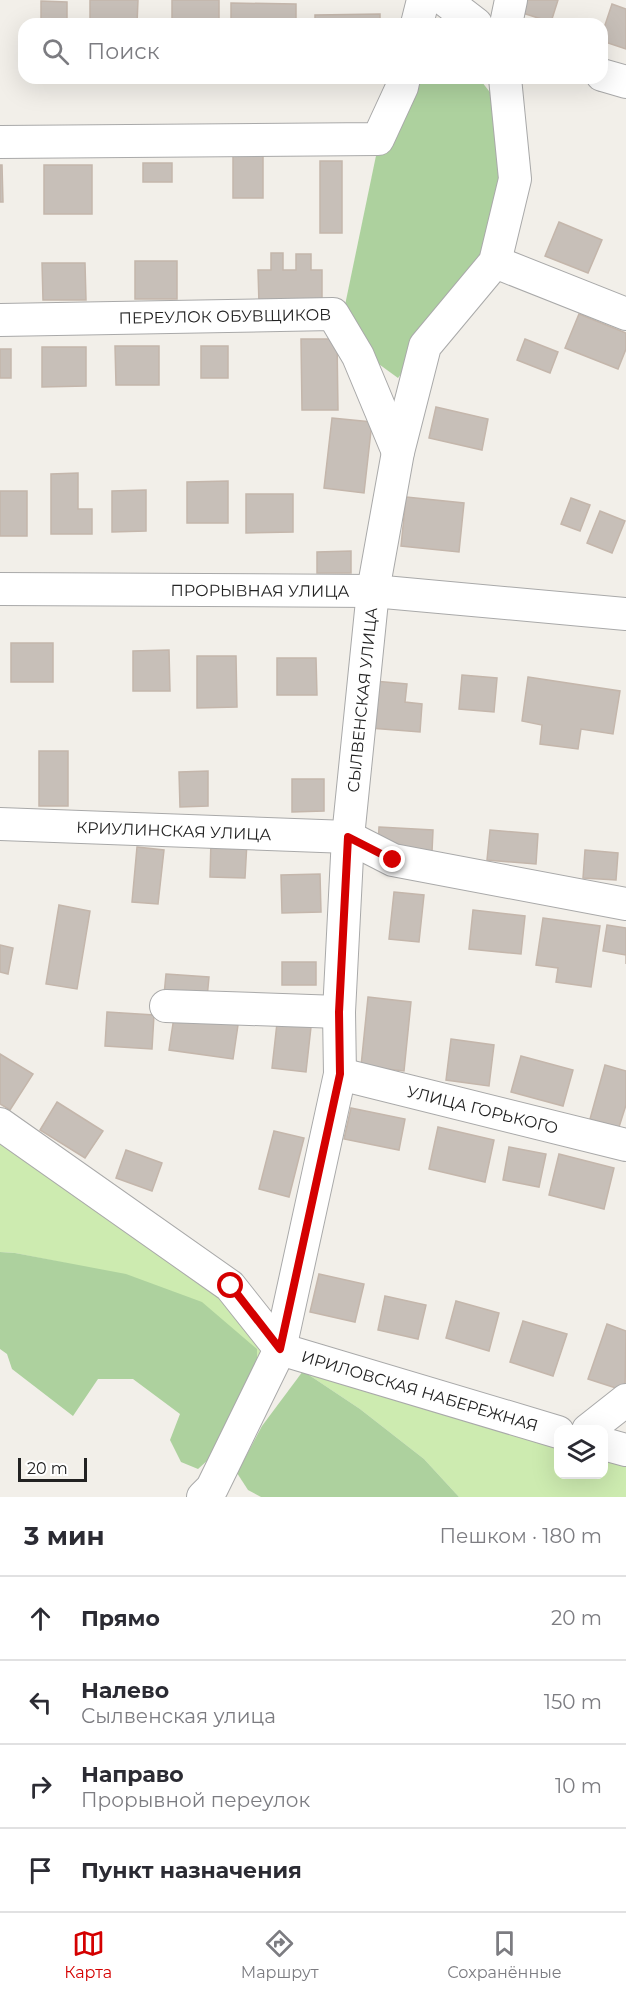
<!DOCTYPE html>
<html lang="ru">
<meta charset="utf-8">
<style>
:root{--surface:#fff;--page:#f7f7f7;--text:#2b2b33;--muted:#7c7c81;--line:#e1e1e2;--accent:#d40000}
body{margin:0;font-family:Montserrat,sans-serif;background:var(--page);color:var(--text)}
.controls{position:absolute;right:18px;bottom:18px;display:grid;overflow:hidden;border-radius:12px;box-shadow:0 6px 24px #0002}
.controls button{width:54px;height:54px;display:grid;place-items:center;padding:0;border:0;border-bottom:2px solid var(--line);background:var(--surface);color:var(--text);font:30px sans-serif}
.scale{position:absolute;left:18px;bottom:15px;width:69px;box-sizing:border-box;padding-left:6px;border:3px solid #222;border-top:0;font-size:16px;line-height:21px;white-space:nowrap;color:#222;-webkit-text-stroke:4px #fff;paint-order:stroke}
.stop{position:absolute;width:18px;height:18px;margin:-14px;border:4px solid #d40000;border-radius:50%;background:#fff}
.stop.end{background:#d40000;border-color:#fff;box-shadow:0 2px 6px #0008}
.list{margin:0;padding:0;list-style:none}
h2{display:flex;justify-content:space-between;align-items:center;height:78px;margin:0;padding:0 24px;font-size:26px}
h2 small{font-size:20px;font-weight:400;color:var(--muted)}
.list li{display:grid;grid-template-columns:39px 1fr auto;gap:18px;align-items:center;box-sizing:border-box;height:84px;padding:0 24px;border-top:2px solid var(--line)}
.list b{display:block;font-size:22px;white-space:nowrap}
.list p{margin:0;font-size:20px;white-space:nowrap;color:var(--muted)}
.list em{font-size:20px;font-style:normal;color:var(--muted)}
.icon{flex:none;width:33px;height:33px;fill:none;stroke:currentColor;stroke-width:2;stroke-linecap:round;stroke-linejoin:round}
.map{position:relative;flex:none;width:626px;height:1497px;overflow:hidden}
.search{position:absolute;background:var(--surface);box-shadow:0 6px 24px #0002;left:18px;right:18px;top:18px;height:66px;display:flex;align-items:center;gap:15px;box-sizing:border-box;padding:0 21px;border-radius:18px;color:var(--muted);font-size:22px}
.sheet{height:414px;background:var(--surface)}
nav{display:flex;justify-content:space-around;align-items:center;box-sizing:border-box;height:84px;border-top:2px solid var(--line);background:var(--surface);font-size:16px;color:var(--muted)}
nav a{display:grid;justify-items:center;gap:3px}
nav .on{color:var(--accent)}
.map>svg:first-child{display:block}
.grass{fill:#cdebb0}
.forest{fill:#add19e}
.building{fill:#c7bfb8;stroke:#c4b6ab;stroke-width:1.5}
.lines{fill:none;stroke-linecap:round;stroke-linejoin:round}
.minor-casing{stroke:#a9a9a9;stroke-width:34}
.minor{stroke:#fff;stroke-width:32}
.route{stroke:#d40000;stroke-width:8}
.labels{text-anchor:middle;stroke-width:4.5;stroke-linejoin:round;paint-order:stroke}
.street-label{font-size:16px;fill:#222;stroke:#fff}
</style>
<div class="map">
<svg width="626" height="1497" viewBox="0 0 626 1497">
<rect width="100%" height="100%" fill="#f2efe9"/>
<!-- grass -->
<g class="grass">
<polygon points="0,1133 226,1294 269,1345 257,1372 65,1263 15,1253 0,1252"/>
<polygon points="303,1371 558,1444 558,1474 604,1474 604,1457 626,1462 626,1497 459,1497 424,1459 360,1409"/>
</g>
<!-- forest -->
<g class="forest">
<polygon points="412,78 459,78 482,82 499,104 503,174 483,265 398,378 376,362 344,310 378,146"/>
<polygon points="0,1252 15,1253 126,1274 202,1302 257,1349 257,1372 209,1459 198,1469 181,1462 170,1440 180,1414 133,1379 98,1379 73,1416 12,1369 7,1354 0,1349"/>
<polygon points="303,1371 360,1409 424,1459 459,1497 261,1497 248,1490 237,1473 262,1426"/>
</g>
<!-- building -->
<g class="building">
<polygon points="90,0 138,0 137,24 90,24"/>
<rect x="172" y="0" width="47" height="24"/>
<polygon points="519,0 558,0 551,22 516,11"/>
<polygon points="41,1 67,2 67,24 41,24"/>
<polygon points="231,3 296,4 296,24 231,24"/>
<polygon points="612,4 626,9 626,49 602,41 602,34"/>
<polygon points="380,14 380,24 315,24 315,15"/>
<rect x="233" y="154" width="30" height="44"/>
<rect x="320" y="161" width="22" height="72"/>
<rect x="143" y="163" width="29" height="19"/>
<polygon points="0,165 2,165 3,202 0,202"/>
<rect x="44" y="165" width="48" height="49"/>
<polygon points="559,222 602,240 588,273 545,256"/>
<polygon points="271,253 283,253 283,270 296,270 296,254 311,254 311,270 322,270 322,303 259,304 258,270 271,270"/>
<rect x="135" y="261" width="42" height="38"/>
<polygon points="42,263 85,263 86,300 43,300"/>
<polygon points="579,314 626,333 626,349 618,369 565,348"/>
<polygon points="301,339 337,339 338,410 302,410"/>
<polygon points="525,339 558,352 550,373 517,360"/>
<polygon points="115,346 159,346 159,385 116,385"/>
<rect x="201" y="346" width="27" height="32"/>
<polygon points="42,347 86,347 86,386 42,387"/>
<rect x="0" y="349" width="11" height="29"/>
<polygon points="436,407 488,419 482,450 429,438"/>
<polygon points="332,418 372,422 364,493 324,488"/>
<polygon points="78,473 78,509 92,509 92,534 51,534 51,474"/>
<polygon points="228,481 228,523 187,523 187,482"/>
<polygon points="146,490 146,531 112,532 112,491"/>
<rect x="0" y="491" width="27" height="45"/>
<polygon points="246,494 293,494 293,532 246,533"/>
<polygon points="406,497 464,503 459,552 401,546"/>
<polygon points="571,498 590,505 580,531 561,524"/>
<polygon points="600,511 625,521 612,553 587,543"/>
<polygon points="351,551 351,573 317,573 317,552"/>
<rect x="11" y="643" width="42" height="39"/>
<polygon points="169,650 170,691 133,691 133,651"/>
<polygon points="197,656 236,656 237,707 197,708"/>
<polygon points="277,658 316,658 317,695 277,695"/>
<polygon points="462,675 497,678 494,712 459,709"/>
<polygon points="528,677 620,691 613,734 581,729 578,749 540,744 542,725 522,721"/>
<polygon points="374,681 407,684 405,702 422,704 420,732 370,728"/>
<rect x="39" y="751" width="29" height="55"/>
<polygon points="208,771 208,806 180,807 179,772"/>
<polygon points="292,779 324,779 324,811 292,812"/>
<polygon points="379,827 433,830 432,852 378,848"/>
<polygon points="490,830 538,834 536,864 487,860"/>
<polygon points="211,840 247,842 245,878 210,877"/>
<polygon points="137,847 164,850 158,904 132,902"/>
<polygon points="585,850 618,853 616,880 583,878"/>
<polygon points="320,874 321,912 282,913 281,875"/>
<polygon points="394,892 424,895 419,942 389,939"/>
<polygon points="59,905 90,911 77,989 46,984"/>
<polygon points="473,910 525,916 521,954 469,949"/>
<polygon points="543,918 600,926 591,987 556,982 558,968 536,965"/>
<polygon points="607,925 626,928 626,964 626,955 603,951"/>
<polygon points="0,945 13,948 8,974 0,972"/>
<rect x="282" y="962" width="34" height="23"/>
<polygon points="166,974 209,977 207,998 164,995"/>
<polygon points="368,997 411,1002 404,1071 361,1066"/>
<polygon points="107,1012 154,1015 152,1049 105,1046"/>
<polygon points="174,1017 238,1025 233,1059 169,1050"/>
<polygon points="277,1023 311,1027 306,1072 272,1068"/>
<polygon points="451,1039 494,1045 489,1086 446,1080"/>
<polygon points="0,1054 33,1074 10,1110 0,1104"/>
<polygon points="521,1056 573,1070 563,1106 511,1092"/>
<polygon points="605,1065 626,1071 626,1105 619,1127 590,1119"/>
<polygon points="57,1102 103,1131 85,1158 40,1130"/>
<polygon points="351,1108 405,1119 399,1150 344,1139"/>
<polygon points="438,1127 494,1140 485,1182 429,1169"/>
<polygon points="274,1131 304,1138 289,1197 259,1189"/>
<polygon points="509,1147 546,1154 539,1187 503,1180"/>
<polygon points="126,1150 162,1163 152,1191 116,1178"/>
<polygon points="559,1154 614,1168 604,1209 549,1195"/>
<polygon points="319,1274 364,1284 355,1322 310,1312"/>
<polygon points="385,1296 426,1305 418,1339 378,1330"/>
<polygon points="456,1301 499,1313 489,1351 446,1338"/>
<polygon points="523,1321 567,1334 553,1376 510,1362"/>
<polygon points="607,1324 626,1331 625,1391 588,1379"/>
</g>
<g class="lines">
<!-- minor casing -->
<g class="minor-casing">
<g id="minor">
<polyline points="445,0 476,24"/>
<polyline points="417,24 423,0"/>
<polyline points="506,24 511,0"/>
<polyline points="602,75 626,82"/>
<polyline points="0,142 378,139 402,87 404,78"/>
<polyline points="495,262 626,314"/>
<path id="s1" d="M0,320l333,-6 25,42 40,96"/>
<path id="s2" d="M0,589l373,2 253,23"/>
<path id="s3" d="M0,824l348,13 45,23 233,44"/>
<polyline points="166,1006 339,1012"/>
<path id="s4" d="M340,1074l286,71"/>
<polyline points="0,1124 230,1286 280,1349"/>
<path id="s5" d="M280,1349l278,83"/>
<polyline points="588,1430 626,1400"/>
<polyline points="604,1444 626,1450"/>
<path id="s6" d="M203,1497l9,-9 68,-139 60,-275 -1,-62 9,-175 25,-246 25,-139 27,-106 70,-84 20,-83 -10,-101"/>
</g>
</g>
<!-- minor -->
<use href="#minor" class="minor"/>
</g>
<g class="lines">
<!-- route -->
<polyline class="route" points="231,1286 280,1349 340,1074 339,1012 348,837 393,860"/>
</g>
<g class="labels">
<!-- street labels -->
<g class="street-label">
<text dy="6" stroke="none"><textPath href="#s1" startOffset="225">ПЕРЕУЛОК ОБУВЩИКОВ</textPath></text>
<text dy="6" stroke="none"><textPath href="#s2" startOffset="260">ПРОРЫВНАЯ УЛИЦА</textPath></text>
<text dy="6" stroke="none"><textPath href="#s6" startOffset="824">СЫЛВЕНСКАЯ УЛИЦА</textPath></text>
<text dy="6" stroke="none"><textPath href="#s3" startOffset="174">КРИУЛИНСКАЯ УЛИЦА</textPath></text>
<text dy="6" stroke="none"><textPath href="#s4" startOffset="147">УЛИЦА ГОРЬКОГО</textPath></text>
<text dy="6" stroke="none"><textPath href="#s5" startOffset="146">ИРИЛОВСКАЯ НАБЕРЕЖНАЯ</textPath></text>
</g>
</g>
</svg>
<div class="controls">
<button><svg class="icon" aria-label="layers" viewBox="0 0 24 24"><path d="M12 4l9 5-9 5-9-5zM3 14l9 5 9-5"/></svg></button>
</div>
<div class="scale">20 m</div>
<div class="stop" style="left:231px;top:1286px"></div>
<div class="stop end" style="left:393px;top:860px"></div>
<div class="search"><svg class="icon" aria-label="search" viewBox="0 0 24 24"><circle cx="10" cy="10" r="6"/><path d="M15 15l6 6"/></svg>Поиск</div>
</div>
<section class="sheet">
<h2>3 мин<small>Пешком · 180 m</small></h2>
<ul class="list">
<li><svg class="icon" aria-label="ahead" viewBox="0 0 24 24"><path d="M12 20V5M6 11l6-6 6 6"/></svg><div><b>Прямо</b></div><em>20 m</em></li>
<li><svg class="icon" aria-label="left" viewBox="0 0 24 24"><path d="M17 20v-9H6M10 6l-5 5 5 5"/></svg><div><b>Налево</b><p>Сылвенская улица</p></div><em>150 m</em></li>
<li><svg class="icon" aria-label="right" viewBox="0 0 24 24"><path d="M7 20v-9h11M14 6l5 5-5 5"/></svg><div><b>Направо</b><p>Прорывной переулок</p></div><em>10 m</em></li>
<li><svg class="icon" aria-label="arrive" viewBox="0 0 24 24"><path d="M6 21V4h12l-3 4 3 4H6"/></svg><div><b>Пункт назначения</b></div></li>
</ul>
</section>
<nav>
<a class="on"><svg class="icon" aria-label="map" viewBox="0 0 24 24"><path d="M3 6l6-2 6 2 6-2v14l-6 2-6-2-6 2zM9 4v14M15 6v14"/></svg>Карта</a>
<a><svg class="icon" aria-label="directions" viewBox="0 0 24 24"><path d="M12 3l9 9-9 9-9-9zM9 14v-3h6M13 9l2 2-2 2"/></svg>Маршрут</a>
<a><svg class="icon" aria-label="saved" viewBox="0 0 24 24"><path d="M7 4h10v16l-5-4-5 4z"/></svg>Сохранённые</a>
</nav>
